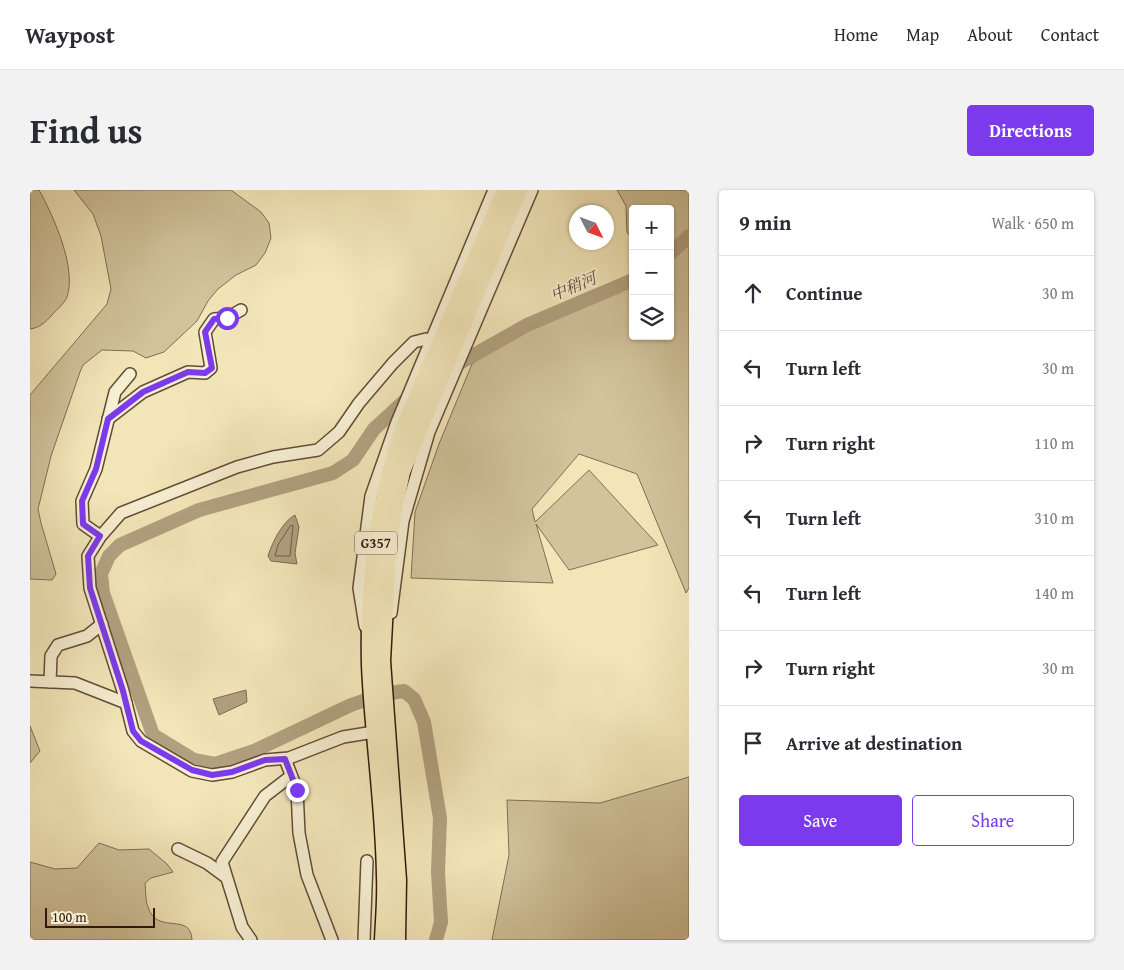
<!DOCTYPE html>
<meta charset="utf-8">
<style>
:root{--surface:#fff;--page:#f2f2f3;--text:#2b2b33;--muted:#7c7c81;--line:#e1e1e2;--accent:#7c3aed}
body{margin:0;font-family:"Gentium Book Plus","Noto Serif SC",serif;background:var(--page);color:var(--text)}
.controls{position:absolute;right:15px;top:15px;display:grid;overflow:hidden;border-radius:5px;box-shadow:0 1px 4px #0004}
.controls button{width:45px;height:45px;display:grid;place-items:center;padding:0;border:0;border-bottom:1px solid var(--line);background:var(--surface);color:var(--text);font:25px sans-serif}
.compass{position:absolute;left:539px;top:15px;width:45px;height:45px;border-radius:50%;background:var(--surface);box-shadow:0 1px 4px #0004;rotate:132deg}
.scale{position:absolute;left:15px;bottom:12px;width:110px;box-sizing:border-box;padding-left:5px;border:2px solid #32180d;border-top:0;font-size:14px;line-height:18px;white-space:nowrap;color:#32180d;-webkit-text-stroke:4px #f7efd2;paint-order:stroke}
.stop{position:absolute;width:15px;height:15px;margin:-11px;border:4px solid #7c3aed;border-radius:50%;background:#fff}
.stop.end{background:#7c3aed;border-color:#fff;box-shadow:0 1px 5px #0008}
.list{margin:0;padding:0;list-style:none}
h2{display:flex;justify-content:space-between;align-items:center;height:65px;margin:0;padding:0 20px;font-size:21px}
h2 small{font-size:16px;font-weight:400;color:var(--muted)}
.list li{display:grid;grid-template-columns:32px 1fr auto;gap:15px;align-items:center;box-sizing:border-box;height:75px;padding:0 20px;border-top:1px solid var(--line)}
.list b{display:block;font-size:19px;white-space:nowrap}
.list em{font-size:16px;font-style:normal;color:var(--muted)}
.actions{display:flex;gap:10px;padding:15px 20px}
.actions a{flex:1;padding:11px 0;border:1px solid var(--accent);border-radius:5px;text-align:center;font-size:18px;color:var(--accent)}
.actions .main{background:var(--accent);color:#fff}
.icon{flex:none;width:28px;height:28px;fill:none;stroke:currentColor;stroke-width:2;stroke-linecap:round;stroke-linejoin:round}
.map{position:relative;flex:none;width:659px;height:750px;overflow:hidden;border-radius:5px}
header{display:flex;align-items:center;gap:30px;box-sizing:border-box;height:70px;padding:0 25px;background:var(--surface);border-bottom:1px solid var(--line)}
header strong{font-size:24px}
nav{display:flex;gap:28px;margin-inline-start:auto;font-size:18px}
.intro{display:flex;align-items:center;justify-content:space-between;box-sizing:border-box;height:120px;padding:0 30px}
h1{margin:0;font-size:35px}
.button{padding:12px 22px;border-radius:5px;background:var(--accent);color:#fff;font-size:18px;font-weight:700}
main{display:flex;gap:30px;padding:0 30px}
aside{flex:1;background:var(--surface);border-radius:5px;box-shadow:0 1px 4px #0004}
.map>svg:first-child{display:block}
.green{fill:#d1c39c;stroke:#826e54}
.water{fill:#b1a07f;stroke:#7e6a51}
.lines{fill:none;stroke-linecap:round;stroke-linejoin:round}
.shore{stroke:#725c46;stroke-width:1}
.river{stroke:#b1a07f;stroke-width:14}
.minor-casing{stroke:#624c38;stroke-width:14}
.highway-casing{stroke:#32180d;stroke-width:19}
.minor{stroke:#f7efd2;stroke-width:11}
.highway{stroke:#f2e6b9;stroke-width:16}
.route{stroke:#7c3aed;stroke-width:6}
.labels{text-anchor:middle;stroke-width:4.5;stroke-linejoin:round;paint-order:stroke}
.shield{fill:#f7efd2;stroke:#6d5848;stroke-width:1}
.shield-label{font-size:14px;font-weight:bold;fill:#32180d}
.water-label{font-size:16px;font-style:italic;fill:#654e3b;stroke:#f7efd2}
</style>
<header>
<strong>Waypost</strong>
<nav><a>Home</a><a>Map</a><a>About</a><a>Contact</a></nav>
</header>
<div class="intro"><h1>Find us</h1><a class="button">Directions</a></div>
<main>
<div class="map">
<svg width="659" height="750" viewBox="0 0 659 750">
<rect width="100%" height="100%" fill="#f2e6b9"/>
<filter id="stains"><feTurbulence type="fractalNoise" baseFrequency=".004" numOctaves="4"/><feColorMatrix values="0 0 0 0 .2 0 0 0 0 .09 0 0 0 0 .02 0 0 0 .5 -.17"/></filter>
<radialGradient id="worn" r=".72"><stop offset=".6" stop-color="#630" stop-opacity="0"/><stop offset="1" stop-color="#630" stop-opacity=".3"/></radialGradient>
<!-- green -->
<g class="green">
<path d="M0,0h9c14,25 38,78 28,107 -3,7 -10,12 -15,18 -6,7 -13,13 -22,14z"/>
<polygon points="44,0 201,0 231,22 239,33 241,48 235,63 226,75 206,85 188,99 178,111 167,131 134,162 116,168 103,161 72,160 53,175 50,182 21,266 10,311 8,319 11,333 26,384 22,390 0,389 0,205 77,114 81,99 71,46 63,24"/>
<polygon points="587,0 659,0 659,42 640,61 640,19 603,19 603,50 597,42 596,16"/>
<polygon points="659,46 659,398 656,403 607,284 549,264 502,319 505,332 559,280 628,355 539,380 506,334 523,393 381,388 385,322 409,254 442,174 497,135 603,90 603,146 640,146 640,64"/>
<polygon points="0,536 10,561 0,573"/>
<polygon points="659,587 659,750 462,750 479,665 477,610 570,613"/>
<path d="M69,653l20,7 30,-1 18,15 6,8 -22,6 -6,5c1,7 0,17 3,24 9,29 43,4 44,33h-162v-78l25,7 22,-1z"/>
</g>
<!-- water -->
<g class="water">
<path d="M265,325l4,12 -4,26 2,11 -26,-3 -3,-5c4,-13 14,-34 27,-41z"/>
<polygon points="216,500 217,512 189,525 183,509"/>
</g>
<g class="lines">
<!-- shore -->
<polygon class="shore" points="263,336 260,366 245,366 248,355 260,336"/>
<!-- river -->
<g class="river">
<polyline points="640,64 659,46"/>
<polyline points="419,179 497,135 603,90"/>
<polyline points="379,207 344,239 323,270 303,283 169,320 90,355 79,366 71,384 73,403 123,545 164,570 185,574 224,561 321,515 353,504 374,501 384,509 394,532 410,628 408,682 411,732 406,750"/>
</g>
<!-- minor casing -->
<g class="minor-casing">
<g id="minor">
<polyline points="78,229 113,202 158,182 175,183 181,178 175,142 184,129 197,128 211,120"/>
<polyline points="70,346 53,334 52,311 66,279 85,202 100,184"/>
<polyline points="361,423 373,331 399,242 502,0"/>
<polyline points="335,436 329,398 341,306 367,232 464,0"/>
<polyline points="0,491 45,493 96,513"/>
<polyline points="20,492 21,466 28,455 57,446 72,434"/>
<polyline points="344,542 313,547 259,568 235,570 202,582 182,585 162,581 111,551 103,541 93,501 60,398 58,366 70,347 91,323 207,277 243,267 288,260 309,242 329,213 363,173 384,152 396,149 399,151"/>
<polyline points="255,569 267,600 269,643 277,685 302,750"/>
<polyline points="148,659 177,673 196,687"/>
<polyline points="221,750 212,737 192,672 235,606 261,586"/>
<polyline points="334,750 337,671"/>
</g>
</g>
<!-- highway casing -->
<g class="highway-casing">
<g id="highway">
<path d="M353,750c1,-21 3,-43 2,-64 -1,-71 -12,-141 -15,-211 -2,-81 7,-162 34,-238l101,-237"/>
<polyline points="367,750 368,690 352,471 357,377 363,324 372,282 389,240 489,0"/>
</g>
</g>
<!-- minor -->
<use href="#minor" class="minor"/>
<!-- highway -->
<use href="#highway" class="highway"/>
</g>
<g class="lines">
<!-- route -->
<polyline class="route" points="197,128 184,129 175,142 182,178 175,183 158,182 113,202 78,229 66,279 52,311 53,334 70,346 58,366 60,398 93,501 103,541 111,551 162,580 182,585 202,582 235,570 255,569 267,600"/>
</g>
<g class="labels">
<!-- shield labels -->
<rect class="shield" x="325" y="341.5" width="42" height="23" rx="4"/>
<g class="shield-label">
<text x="346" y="358">G357</text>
</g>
<!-- water labels -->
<g class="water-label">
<text transform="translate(543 96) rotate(-23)" y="6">中稍河</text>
</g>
</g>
<rect width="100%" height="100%" filter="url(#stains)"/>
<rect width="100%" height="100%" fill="url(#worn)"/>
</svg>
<div class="controls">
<button>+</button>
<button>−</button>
<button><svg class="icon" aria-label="layers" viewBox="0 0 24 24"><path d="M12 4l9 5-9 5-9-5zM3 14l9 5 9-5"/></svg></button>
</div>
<svg class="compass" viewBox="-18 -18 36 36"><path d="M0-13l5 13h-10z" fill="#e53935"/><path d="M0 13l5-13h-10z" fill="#7c7c81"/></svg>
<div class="scale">100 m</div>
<div class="stop" style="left:197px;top:128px"></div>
<div class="stop end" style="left:267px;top:600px"></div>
</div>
<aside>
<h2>9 min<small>Walk · 650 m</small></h2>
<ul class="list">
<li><svg class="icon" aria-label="ahead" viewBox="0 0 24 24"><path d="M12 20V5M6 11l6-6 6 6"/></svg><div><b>Continue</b></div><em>30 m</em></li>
<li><svg class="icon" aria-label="left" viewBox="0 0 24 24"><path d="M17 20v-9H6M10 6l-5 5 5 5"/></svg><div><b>Turn left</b></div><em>30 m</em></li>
<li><svg class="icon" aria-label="right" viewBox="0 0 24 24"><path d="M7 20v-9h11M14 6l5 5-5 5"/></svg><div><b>Turn right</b></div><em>110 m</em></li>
<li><svg class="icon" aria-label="left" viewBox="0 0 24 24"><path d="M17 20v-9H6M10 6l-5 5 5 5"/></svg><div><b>Turn left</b></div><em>310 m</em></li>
<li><svg class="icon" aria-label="left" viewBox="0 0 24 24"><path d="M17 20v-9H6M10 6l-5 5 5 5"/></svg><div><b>Turn left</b></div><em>140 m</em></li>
<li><svg class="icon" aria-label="right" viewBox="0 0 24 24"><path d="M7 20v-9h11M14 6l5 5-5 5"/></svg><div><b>Turn right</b></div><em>30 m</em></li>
<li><svg class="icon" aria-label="arrive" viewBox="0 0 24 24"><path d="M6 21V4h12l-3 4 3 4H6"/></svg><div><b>Arrive at destination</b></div></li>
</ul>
<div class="actions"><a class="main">Save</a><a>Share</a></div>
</aside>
</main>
